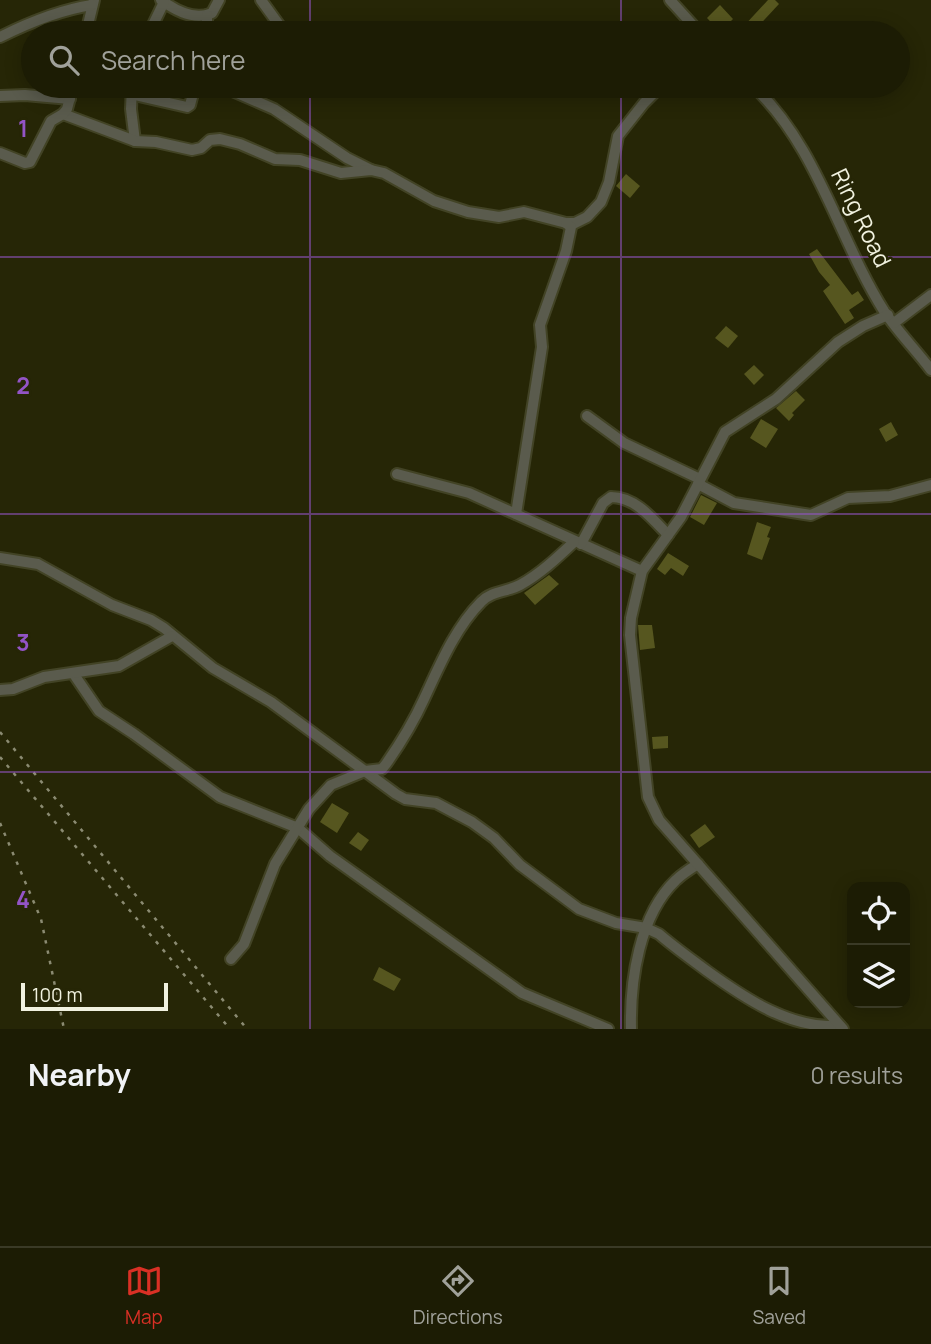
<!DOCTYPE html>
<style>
:root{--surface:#1c1c04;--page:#292913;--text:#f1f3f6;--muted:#a0a19a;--line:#3a3a26;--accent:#d93025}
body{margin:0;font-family:Manrope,sans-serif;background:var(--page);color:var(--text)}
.controls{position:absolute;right:21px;bottom:21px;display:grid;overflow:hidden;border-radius:14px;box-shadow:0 4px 18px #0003}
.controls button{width:63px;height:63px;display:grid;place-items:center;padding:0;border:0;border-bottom:2px solid var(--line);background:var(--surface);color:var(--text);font:35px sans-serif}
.scale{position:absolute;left:21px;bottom:18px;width:147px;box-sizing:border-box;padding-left:7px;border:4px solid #f1f2e0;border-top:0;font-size:19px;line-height:24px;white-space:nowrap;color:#f1f2e0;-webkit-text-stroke:5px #262606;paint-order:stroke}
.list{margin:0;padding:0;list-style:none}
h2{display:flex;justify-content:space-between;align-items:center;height:91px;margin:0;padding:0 28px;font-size:30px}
h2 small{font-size:23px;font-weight:400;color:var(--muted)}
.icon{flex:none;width:38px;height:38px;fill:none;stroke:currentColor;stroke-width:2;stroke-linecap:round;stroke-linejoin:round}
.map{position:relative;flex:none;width:931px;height:1029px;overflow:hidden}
.search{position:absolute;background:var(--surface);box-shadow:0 4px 18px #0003;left:21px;right:21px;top:21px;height:77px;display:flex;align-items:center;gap:18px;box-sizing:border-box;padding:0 24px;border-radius:38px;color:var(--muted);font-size:26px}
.sheet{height:217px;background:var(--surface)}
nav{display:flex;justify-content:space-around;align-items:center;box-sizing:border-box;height:98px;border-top:2px solid var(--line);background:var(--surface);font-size:19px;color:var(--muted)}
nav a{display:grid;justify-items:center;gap:4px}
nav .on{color:var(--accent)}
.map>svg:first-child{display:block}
.building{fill:#56561f}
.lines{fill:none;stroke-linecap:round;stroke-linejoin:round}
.minor-casing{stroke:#424325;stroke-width:14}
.minor{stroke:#5a5b4d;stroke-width:10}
.rail{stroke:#8b8b72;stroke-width:2.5;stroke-dasharray:3.5 7;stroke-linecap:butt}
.grid{fill:none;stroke:#9354c6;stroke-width:2;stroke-opacity:0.55}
.labels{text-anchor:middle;stroke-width:5;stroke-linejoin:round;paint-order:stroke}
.street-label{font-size:23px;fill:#f1f2e0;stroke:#262606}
.grid-label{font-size:23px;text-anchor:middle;font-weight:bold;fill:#9354c6;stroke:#262606;stroke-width:5;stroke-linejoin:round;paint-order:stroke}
</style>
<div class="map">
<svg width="931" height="1029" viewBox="0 0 931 1029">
<rect width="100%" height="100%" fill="#262606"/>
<!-- building -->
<g class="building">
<polygon points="768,0 775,0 779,4 752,33 748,33 742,28"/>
<polygon points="720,5 733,19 720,32 707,18"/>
<polygon points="626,174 640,186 630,198 616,186"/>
<polygon points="817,249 852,295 858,291 864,300 849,310 854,318 845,324 823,291 830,285 819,272 809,254"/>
<polygon points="726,326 738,336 728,348 715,338"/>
<polygon points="754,365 764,375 754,385 744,374"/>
<polygon points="796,391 805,400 792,413 794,415 789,421 776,408"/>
<polygon points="761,419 778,429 766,448 750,438"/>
<polygon points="891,422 898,435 886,442 879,429"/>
<polygon points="701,495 717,503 704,525 690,517"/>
<polygon points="757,522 771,527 767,537 770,538 762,560 747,554"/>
<polygon points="668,553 689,566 683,576 671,568 665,575 657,569"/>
<polygon points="549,575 559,584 535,605 524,593"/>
<polygon points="638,625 652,625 655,648 640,650"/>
<polygon points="668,736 668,748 653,749 652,737"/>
<polygon points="332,803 349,813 337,833 320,822"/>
<polygon points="705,824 715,837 699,848 690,835"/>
<polygon points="358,832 369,840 361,851 349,843"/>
<polygon points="379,967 401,979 394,991 373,980"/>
</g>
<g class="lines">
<!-- minor casing -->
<g class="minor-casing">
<g id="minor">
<path d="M161,0c15,11 34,21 51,13l7,-13"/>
<polyline points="261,0 285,33"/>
<polyline points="670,0 700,33"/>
<polyline points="207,15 207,33"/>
<polyline points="86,33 94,0"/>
<polyline points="149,33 164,2"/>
<path d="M0,37c30,-15 59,-27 92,-32"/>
<polyline points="132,86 131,109 135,141"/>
<polyline points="221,86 274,109 347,158 371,170"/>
<path d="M753,86c65,61 85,152 131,225 14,21 32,39 47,59"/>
<polyline points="130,94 187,107 190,105 195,86"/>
<polyline points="0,96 25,95 70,99"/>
<polyline points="63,114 135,141 156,142 192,150 201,148 210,140 220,139 240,144 275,159 300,160 341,173 371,170 384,173 434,201 468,212 499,217 524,212 566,223 575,223 587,217 601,202 609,182 618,136 644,103 661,86"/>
<polyline points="0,153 25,163 30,162 51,121 63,114 67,109 73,86"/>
<polyline points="894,323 931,295"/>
<polyline points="587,416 624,443 700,479"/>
<polyline points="397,474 469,493 642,571"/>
<polyline points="698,484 734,503 811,515 848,498 890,496 931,485"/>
<polyline points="516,514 542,347 540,325 566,251 571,227 566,223"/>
<path d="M581,544l22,-41 8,-6c24,0 41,21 57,38"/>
<path d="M0,558l38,6 74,41 39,15 13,8 49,40 58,34 125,92 9,5 31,4 36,19 22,16 26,27 59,44 37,14 30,5 13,6c15,13 32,25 48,37 39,28 83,58 133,55"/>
<polyline points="73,673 99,711 134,734 220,797 298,828 330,856 522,993 608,1029"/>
<polyline points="0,690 13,689 44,677 119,666 172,636"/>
<path d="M231,959l13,-15 31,-80 34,-55 22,-24 34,-14 17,-2 4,-5c14,-20 28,-43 38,-65 15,-32 31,-71 57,-97 10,-11 26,-10 39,-17 20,-11 37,-27 54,-43"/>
<path d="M631,1029c-1,-48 8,-114 45,-149 6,-6 14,-11 22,-16"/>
<polyline points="843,1029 659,820 648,797 630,635 631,618 642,571 681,517 725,432 776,399 838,342 863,326 888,315"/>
</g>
</g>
<!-- minor -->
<use href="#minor" class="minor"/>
<!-- rail -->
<g class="rail">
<polyline points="0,732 247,1029"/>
<polyline points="0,757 230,1029"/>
<polyline points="0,823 41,919 64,1029"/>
</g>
</g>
<!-- grid -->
<path class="grid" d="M310,0v33M621,0v33M310,86v943M621,86v943M0,257h931M0,514h931M0,772h931"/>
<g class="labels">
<!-- street labels -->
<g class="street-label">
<text transform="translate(861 218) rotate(64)" y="8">Ring Road</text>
</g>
</g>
<g class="grid-label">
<text x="23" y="137">1</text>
<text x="23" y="394">2</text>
<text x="23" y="651">3</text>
<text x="23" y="908">4</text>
</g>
</svg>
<div class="controls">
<button><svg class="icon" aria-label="locate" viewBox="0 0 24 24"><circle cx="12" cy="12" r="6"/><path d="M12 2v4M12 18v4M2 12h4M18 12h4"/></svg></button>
<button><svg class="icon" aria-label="layers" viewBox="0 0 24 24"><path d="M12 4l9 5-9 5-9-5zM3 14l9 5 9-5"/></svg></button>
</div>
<div class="scale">100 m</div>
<div class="search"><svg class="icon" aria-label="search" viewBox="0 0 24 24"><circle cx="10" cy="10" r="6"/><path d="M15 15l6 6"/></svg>Search here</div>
</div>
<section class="sheet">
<h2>Nearby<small>0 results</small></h2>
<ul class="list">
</ul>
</section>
<nav>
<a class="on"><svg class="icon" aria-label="map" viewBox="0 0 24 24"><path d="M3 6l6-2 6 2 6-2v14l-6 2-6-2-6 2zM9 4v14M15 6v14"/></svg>Map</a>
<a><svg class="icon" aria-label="directions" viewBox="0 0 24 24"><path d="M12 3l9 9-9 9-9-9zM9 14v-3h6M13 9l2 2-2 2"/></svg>Directions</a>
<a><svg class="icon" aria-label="saved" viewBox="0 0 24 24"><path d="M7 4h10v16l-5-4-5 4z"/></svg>Saved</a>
</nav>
